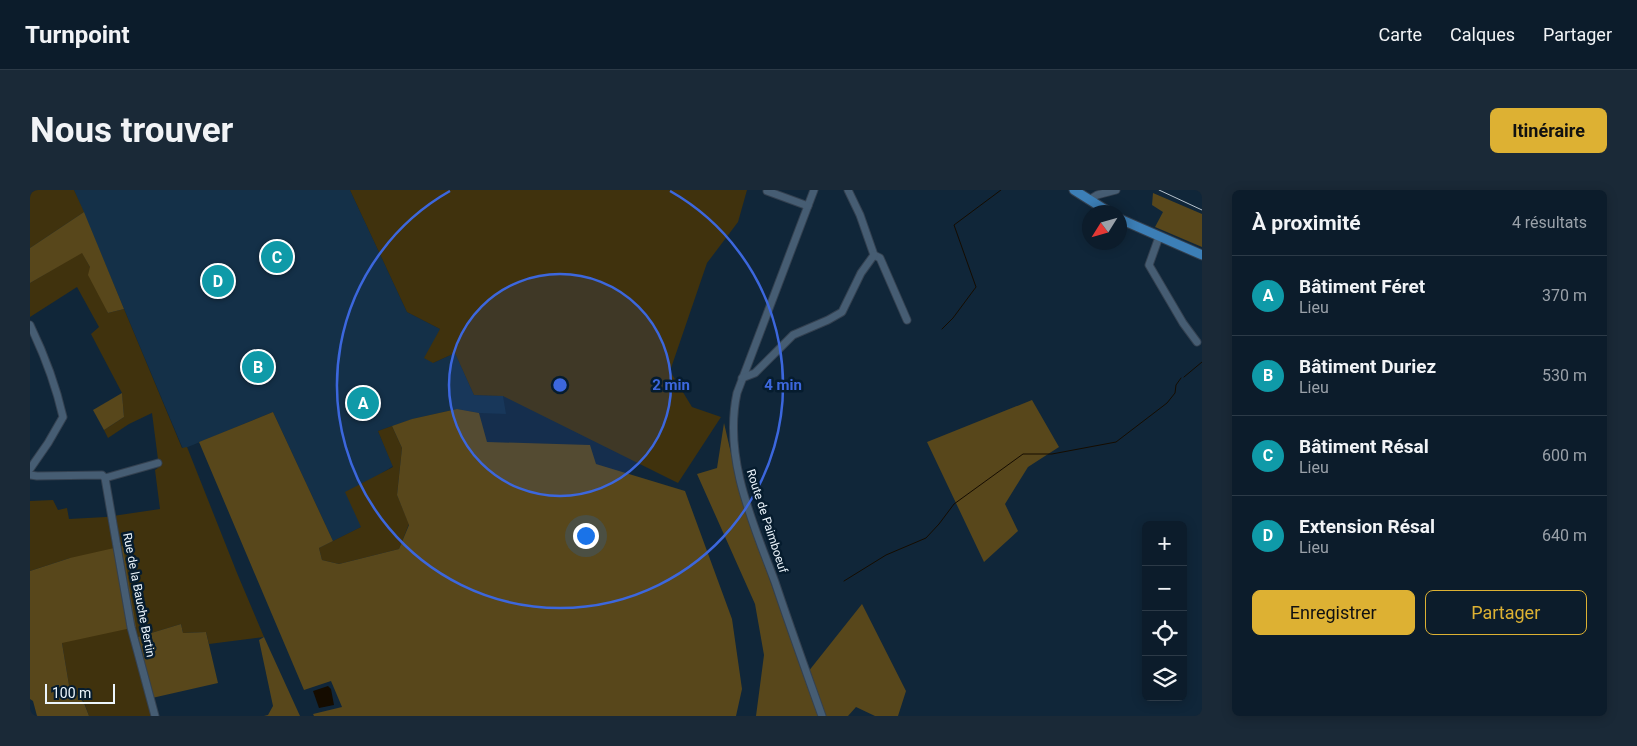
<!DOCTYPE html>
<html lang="fr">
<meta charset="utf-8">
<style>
:root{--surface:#0c1c2b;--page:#1a2937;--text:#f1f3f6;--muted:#9aa1a9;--line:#2c3a47;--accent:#ddb133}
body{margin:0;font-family:Roboto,sans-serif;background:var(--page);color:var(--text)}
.controls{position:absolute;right:15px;bottom:15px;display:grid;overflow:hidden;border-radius:8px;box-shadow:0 2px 12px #0003}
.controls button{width:45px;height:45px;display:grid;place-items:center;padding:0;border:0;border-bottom:1px solid var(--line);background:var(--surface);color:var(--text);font:25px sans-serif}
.compass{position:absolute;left:1052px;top:15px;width:45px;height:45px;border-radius:50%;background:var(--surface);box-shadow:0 2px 12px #0003;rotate:233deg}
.scale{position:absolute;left:15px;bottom:12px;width:70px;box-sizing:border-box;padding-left:5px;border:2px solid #ecf5fc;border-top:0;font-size:14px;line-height:18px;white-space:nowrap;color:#ecf5fc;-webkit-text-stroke:4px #061c2e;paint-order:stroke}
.you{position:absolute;left:555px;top:345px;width:18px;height:18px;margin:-12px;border:4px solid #fff;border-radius:50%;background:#1a73e8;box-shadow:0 0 0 8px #1a73e833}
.badge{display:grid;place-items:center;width:32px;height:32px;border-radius:50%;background:var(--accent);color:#fff;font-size:16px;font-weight:700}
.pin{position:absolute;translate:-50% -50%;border:2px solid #fff;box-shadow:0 1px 5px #0006}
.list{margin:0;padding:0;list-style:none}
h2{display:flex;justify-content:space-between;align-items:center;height:65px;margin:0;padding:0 20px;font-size:21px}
h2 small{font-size:16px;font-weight:400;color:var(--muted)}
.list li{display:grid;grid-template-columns:32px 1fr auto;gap:15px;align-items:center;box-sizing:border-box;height:80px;padding:0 20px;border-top:1px solid var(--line)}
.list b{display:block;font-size:19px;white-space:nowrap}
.list p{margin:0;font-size:16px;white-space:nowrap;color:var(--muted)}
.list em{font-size:16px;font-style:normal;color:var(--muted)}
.actions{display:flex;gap:10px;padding:15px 20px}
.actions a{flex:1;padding:11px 0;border:1px solid var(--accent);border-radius:8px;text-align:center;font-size:18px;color:var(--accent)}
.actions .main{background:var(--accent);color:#111}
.icon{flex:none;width:28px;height:28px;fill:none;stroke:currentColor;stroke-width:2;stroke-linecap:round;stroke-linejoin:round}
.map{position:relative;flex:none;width:1172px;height:526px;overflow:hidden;border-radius:8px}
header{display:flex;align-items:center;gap:30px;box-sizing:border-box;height:70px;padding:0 25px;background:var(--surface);border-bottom:1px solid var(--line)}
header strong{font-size:24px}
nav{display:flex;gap:28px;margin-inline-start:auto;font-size:18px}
.intro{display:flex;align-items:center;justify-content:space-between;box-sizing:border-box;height:120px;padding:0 30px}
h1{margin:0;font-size:35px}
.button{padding:12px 22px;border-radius:8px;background:var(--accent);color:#111;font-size:18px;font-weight:700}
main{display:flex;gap:30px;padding:0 30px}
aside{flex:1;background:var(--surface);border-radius:8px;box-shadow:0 2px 12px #0003}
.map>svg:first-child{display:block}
.built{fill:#143048}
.green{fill:#40320d}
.forest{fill:#58471b}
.water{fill:#150c00}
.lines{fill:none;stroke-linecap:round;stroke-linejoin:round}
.stream{stroke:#150c00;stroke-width:1}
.minor-casing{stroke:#344150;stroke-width:9}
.major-casing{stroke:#344150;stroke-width:11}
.minor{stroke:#465d73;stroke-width:7}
.major{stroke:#3c7fb7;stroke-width:9}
.rail{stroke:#b7c3cd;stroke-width:1}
.ring{fill:none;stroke:#3c67dd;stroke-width:2.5}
.labels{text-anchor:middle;stroke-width:5;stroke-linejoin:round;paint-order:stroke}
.street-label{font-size:12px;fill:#ecf5fc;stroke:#061c2e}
.centre{fill:#3c67dd;stroke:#061c2e;stroke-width:2.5}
.ring-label{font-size:15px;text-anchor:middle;font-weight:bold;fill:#3c67dd;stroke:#061c2e;stroke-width:5;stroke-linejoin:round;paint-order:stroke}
</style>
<header>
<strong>Turnpoint</strong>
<nav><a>Carte</a><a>Calques</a><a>Partager</a></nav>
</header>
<div class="intro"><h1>Nous trouver</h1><a class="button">Itinéraire</a></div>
<main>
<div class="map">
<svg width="1172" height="526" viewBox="0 0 1172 526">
<rect width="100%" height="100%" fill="#102639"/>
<!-- built -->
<polygon class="built" points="44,0 320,0 377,122 410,139 403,173 425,163 444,205 473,206 476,224 449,223 427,219 383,229 348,241 363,276 352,283 331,337 303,351 243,222 153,259"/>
<!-- green -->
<g class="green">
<polygon points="0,0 44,0 54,22 0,58"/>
<polygon points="320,0 717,0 708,32 677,73 640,181 662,217 691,227 648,293 473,206 444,205 425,163 403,173 394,168 410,139 377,122"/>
<polygon points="52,62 60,77 78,123 94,119 152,258 157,257 207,383 234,447 179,454 176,442 153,443 151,434 108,447 127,526 59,526 54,512 39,495 32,453 40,368 0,381 0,311 23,310 28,320 37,318 39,329 76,327 130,319 125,280 129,277 122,223 99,234 78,248 74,240 94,227 92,203 61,144 69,137 47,97 0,127 0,93"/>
<polygon points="362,236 372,258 367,305 379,334 369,359 309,374 292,370 289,358 331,337 315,302 363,277 348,241"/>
</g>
<!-- forest -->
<g class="forest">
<polygon points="1123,3 1172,24 1172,57 1125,37 1133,22 1122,15"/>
<polygon points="54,22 94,119 78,123 58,85 60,77 52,63 0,93 0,58"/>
<polygon points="92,203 94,227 74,240 63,220"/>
<polygon points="1002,210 1029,257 998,277 975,314 988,341 954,372 897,252"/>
<polygon points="427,219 449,223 457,252 560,255 566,274 655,301 702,429 712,499 706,526 284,526 283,524 312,517 301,491 274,500 169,252 243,222 303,351 289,358 292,370 309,374 369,359 379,335 367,305 372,258 362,236 382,229"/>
<polygon points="694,233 712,311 774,487 832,414 876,501 868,526 845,526 826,517 818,526 726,526 734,465 725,414 667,284 687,278"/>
<polygon points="93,356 106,437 32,453 39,495 54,513 59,526 7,526 3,511 0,509 0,381 40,368"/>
<polygon points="151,434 153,443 176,442 188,493 122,508 108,447"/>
<polygon points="234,447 270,526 234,526 238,525 243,516 229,450"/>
</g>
<!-- water -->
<polygon class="water" points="298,496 301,499 304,515 289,518 283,501"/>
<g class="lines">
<!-- stream -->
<g class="stream">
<polyline points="912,139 923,128 946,97 924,35 971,0"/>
<polyline points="1154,187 1172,172"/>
<polyline points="814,391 856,365 896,348 909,334 924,314 993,264 1022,264 1086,252 1137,213 1145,203 1146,195 1151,188"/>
</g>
<!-- minor casing -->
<g class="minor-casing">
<g id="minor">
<path d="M784,0l-77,203c-14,65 16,130 38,189 15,45 31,89 47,134"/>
<polyline points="818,0 830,25 844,65 850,68 877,130"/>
<polyline points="737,1 778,16"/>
<polyline points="1059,10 1067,5 1086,0"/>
<polyline points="1129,47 1119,75 1153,133 1167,152"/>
<path d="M0,135c14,29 26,61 33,92l-15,26 -18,26"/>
<polyline points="712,188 725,183 763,145 798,130 812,122 831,83 844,65"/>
<polyline points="0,285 7,286 72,285 75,288 101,437 125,526"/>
<polyline points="75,288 128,273"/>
</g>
</g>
<!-- major casing -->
<g class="major-casing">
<g id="major">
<polyline points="1044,0 1079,22"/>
<polyline points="1090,29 1172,65"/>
</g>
</g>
<!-- minor -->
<use href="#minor" class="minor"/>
<!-- major -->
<use href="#major" class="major"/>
<!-- rail -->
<polyline class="rail" points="1129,0 1172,20"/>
</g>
<!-- distance rings -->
<circle cx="530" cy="195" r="111" fill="#3c67dd" fill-opacity=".12"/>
<g class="ring">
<circle cx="530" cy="195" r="111"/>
<path d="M640 1A223 223 0 1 1 420 1"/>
</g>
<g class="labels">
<!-- street labels -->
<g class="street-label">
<text transform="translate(737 331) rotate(72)" y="4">Route de Paimboeuf</text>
<text transform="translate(109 405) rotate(79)" y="4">Rue de la Bauche Bertin</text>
</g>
</g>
<circle cx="530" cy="195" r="8" class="centre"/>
<g class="ring-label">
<text x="641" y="200">2 min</text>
<text x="753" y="200">4 min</text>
</g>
</svg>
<div class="controls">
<button>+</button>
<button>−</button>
<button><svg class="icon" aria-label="locate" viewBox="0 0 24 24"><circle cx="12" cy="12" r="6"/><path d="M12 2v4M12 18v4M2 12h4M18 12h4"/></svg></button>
<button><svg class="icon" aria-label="layers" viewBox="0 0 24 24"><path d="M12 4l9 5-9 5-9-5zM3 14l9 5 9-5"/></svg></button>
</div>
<svg class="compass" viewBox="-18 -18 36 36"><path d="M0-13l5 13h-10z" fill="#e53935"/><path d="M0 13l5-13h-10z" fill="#9aa1a9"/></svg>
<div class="scale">100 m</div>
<div class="you"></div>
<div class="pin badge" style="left:333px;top:213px;background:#0f9aa8">A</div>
<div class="pin badge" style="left:228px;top:177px;background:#0f9aa8">B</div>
<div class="pin badge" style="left:247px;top:67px;background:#0f9aa8">C</div>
<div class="pin badge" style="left:188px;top:91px;background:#0f9aa8">D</div>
</div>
<aside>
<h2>À proximité<small>4 résultats</small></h2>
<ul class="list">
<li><span class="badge" style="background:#0f9aa8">A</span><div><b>Bâtiment Féret</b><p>Lieu</p></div><em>370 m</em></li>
<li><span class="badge" style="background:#0f9aa8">B</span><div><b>Bâtiment Duriez</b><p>Lieu</p></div><em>530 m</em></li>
<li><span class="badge" style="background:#0f9aa8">C</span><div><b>Bâtiment Résal</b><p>Lieu</p></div><em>600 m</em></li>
<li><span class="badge" style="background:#0f9aa8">D</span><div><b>Extension Résal</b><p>Lieu</p></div><em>640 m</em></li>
</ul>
<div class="actions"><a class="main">Enregistrer</a><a>Partager</a></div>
</aside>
</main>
